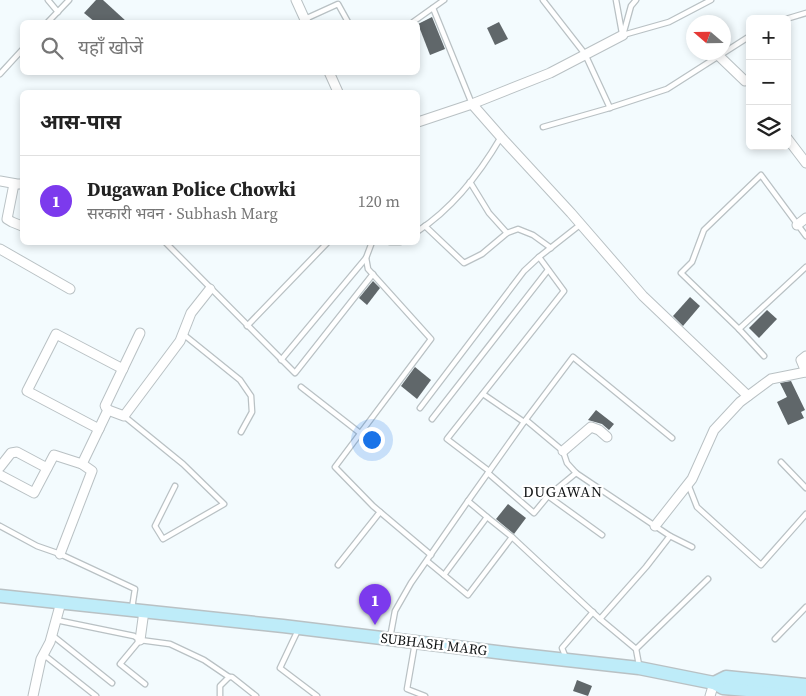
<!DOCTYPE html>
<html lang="hi">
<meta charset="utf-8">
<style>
:root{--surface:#fff;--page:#f2f2f2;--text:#222;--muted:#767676;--line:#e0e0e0;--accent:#7c3aed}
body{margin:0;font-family:"Source Serif 4","Noto Sans Devanagari",serif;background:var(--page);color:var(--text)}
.controls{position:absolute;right:15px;top:15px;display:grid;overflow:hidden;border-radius:8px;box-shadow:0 2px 8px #0003}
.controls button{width:45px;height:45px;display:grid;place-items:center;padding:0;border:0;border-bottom:1px solid var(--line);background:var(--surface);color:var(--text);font:25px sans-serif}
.compass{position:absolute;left:686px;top:15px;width:45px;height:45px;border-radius:50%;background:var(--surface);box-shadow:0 2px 8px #0003;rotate:290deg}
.you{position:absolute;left:371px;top:439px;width:18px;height:18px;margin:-12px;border:4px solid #fff;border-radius:50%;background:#1a73e8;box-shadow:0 0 0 8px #1a73e833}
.badge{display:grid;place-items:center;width:32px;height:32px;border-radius:50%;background:var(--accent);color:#fff;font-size:16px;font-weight:700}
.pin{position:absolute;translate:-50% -41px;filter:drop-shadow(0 1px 2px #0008)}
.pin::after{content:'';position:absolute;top:26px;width:18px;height:15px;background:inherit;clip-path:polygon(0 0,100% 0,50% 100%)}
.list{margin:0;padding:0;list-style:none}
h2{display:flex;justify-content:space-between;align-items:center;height:65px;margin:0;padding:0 20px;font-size:21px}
h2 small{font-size:16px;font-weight:400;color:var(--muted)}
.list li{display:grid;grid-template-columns:32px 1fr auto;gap:15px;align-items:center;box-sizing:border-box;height:90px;padding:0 20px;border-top:1px solid var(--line)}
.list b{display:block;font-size:19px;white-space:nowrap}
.list p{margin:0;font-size:16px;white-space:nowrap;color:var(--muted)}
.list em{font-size:16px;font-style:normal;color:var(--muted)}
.icon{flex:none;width:28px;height:28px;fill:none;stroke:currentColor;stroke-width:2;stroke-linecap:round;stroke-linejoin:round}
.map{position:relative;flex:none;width:806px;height:696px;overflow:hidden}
.search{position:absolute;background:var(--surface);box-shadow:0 2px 8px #0003;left:20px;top:20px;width:400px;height:55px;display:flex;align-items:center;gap:12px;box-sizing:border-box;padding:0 18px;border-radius:8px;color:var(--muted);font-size:19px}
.panel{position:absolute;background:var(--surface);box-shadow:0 2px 8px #0003;left:20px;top:90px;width:400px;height:155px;border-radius:8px}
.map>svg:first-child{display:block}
.building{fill:#60676a}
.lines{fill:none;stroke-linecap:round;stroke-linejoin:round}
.lane-casing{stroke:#b9c1c4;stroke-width:7}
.street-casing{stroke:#b9c1c4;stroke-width:11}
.secondary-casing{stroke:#b9c1c4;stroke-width:15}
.lane{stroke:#fff;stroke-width:4.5}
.street{stroke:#fff;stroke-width:9}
.secondary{stroke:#beecf9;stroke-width:12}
.labels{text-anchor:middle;stroke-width:4.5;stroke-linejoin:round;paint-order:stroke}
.street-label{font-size:14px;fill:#111415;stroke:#fff}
.neighbourhood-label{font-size:15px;letter-spacing:1px;fill:#111415;stroke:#fff}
</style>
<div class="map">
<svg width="806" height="696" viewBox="0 0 806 696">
<rect width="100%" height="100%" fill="#f3fbfe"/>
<!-- building -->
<g class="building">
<polygon points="96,0 103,0 127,22 95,22 84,13"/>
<polygon points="432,17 445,49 430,55 418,24"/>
<polygon points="499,22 508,39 495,45 487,28"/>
<polygon points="373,281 380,288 367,305 359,298"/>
<polygon points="690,297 700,306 683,326 673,316"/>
<polygon points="767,310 777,319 759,338 749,328"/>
<polygon points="415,367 431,380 417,399 401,386"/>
<polygon points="791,381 805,410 801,412 804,418 788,425 777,402 787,397 780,383"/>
<polygon points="596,410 614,424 609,430 602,424 588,420"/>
<polygon points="508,504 526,518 514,534 496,519"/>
<polygon points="577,680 592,686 588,696 573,691"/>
</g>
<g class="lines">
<!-- lane casing -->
<g class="lane-casing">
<g id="lane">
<polyline points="48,0 58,12"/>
<polyline points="543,0 585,54 610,108"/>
<polyline points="616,0 622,33"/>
<polyline points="433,8 472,104"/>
<polyline points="305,19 338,4 348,22"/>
<polyline points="786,19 806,13"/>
<polyline points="48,22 69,0"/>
<polyline points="413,22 444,0"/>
<polyline points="623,35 669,22 711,0"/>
<polyline points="623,35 631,6 636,0"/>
<polyline points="0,74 22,50"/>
<polyline points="543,127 606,109 667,89 750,36"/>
<polyline points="470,182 489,213 507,233"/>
<polyline points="425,226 464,263 482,254 507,233 518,229 533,235 551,248"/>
<path d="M418,231c35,-23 62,-58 83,-94"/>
<polyline points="165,242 295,373 373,274"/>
<polyline points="372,242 366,258 368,269 431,339 335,467 373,506 431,555"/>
<polyline points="390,242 400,242"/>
<polyline points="247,326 328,242"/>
<polyline points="739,329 806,267"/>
<polyline points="183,334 240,380 251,396 252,412 241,432"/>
<polyline points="764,356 739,329 681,273 692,262 704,230 761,175 806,236"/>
<polyline points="281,360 366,258"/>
<polyline points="301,387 360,433"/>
<polyline points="483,394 524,422"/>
<polyline points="420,408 524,271 539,257 581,224"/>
<polyline points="124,416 183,464 224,504 163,539 155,526 175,486"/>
<polyline points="432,419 548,270"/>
<polyline points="526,420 563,451 567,463 576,473 670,536 692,547"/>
<polyline points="781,462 806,488"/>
<polyline points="489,471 447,439 564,291 539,257"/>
<polyline points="488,473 534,513 548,496"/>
<polyline points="576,473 548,496 602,535"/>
<polyline points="688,484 697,507 761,565 806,514"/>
<polyline points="468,501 487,517 512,537 600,619 636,649 639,665"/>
<polyline points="0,526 37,546 60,554 135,589 132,608"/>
<polyline points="427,561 468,595 512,537"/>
<polyline points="338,565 380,512"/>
<polyline points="444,575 487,517"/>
<polyline points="600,619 646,567 670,536"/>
<polyline points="56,620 134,636 140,640 170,644 204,660 229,677 232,677 256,696"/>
<polyline points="298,630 280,668 317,696"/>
<polyline points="52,635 112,683"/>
<polyline points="390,638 395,611 411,583 468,501 524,422 573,357 672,438"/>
<polyline points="775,639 806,607"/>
<polyline points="140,640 120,664 145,684"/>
<polyline points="415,643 407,689 425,696"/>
<polyline points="636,649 708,579"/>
<polyline points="43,654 96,696"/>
<polyline points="566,658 562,648 593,612"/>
<polyline points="220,696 220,686 229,677"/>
</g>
</g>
<!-- street casing -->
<g class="street-casing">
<g id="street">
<polyline points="296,0 306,22"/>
<polyline points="719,56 745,81"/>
<polyline points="329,72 338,92"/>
<polyline points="472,104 501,137 571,213 643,296 748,396"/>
<polyline points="418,122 472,104 550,73 623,35"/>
<polyline points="787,138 806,163"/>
<polyline points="0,181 17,184 22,184"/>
<polyline points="14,184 7,219 12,222 22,226"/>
<polyline points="797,225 806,218"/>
<polyline points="0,249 70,289"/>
<polyline points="806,356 801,360 806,372"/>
<polyline points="108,410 105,406 140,333"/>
<polyline points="99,429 27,391 56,334 123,369"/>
<polyline points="563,451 591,427 599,430 607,437"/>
<polyline points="0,467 11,453 17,452 47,468"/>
<polyline points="0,475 34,493 54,455 82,464"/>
<polyline points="655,526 692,479 714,430 740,402 771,379 806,372"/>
<polyline points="60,554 92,471 82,464 108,410 124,416 180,341 191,313 210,289"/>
<polyline points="140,640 144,611"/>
<polyline points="33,696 41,659 50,642 61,602"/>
<polyline points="710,696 714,683"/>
</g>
</g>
<!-- secondary casing -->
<g class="secondary-casing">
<g id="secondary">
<polyline points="0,596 283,626 513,654 639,668 714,683 723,688 806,695"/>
<polyline points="714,683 726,677 806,685"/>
</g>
</g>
<!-- lane -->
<use href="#lane" class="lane"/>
<!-- street -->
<use href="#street" class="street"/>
<!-- secondary -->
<use href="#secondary" class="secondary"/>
</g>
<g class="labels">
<!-- street labels -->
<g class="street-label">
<text transform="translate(434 644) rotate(7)" y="5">SUBHASH MARG</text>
</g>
<!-- neighbourhood labels -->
<g class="neighbourhood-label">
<text x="563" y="497">DUGAWAN</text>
</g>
</g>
</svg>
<div class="controls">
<button>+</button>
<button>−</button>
<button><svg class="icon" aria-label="layers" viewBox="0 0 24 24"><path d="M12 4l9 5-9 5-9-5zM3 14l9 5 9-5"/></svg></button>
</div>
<svg class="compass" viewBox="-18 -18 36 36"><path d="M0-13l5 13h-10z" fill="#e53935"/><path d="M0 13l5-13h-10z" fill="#767676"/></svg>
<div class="you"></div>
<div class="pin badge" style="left:375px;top:625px">1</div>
<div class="search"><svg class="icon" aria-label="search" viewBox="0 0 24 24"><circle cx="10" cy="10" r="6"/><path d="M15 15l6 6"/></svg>यहाँ खोजें</div>
<section class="panel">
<h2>आस-पास<small></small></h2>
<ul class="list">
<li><span class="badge">1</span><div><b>Dugawan Police Chowki</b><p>सरकारी भवन · Subhash Marg</p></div><em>120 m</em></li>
</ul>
</section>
</div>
